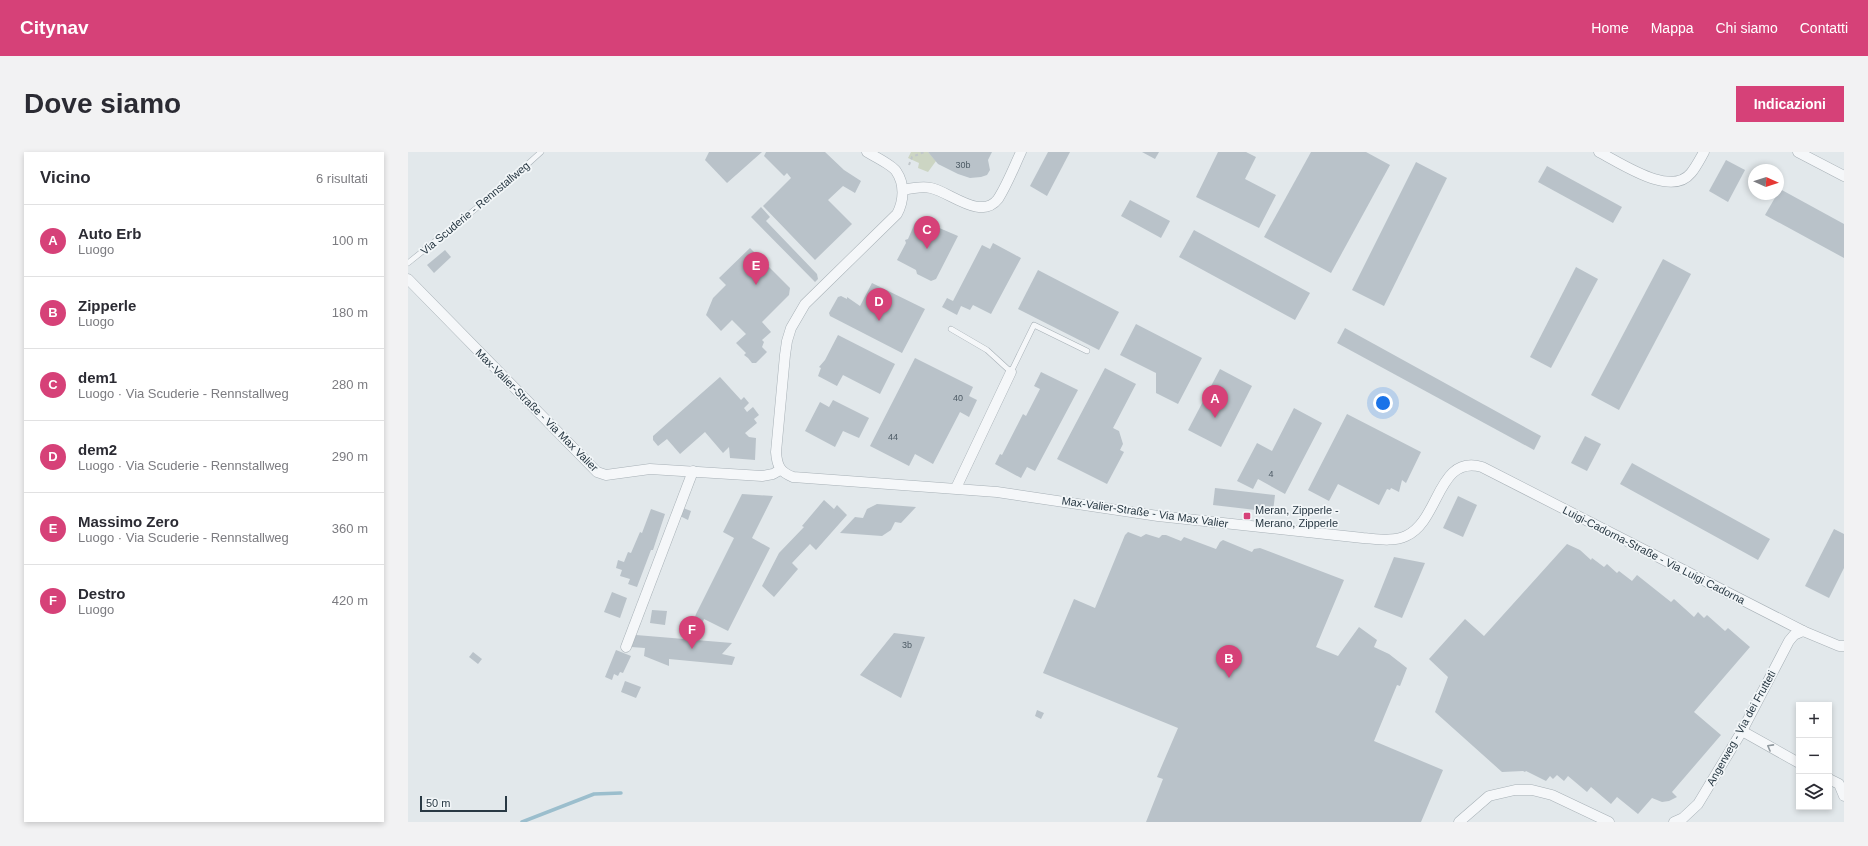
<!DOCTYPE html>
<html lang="it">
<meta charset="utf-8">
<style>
:root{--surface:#fff;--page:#f2f2f3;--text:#2b2b33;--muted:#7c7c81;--line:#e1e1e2;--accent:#d64178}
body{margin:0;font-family:Helvetica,sans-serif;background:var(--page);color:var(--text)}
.controls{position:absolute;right:12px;bottom:12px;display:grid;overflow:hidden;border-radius:0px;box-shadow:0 2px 6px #0003}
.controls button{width:36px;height:36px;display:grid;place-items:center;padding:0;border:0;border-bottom:1px solid var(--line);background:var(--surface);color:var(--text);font:20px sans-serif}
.compass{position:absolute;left:1340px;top:12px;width:36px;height:36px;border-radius:50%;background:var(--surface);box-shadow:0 2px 6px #0003;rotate:93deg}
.scale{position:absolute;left:12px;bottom:10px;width:87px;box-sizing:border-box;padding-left:4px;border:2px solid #293944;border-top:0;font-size:11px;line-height:14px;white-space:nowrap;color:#293944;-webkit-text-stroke:3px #f2f6f8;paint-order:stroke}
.you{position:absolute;left:975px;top:251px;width:14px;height:14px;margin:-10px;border:3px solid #fff;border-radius:50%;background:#1a73e8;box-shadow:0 0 0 6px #1a73e833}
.badge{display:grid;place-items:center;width:26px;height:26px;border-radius:50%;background:var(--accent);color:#fff;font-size:13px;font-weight:700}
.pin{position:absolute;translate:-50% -33px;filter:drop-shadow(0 1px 2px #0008)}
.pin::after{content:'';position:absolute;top:21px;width:14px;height:12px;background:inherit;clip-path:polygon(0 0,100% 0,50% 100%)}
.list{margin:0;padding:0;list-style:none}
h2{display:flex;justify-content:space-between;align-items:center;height:52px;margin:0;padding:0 16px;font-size:17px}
h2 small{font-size:13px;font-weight:400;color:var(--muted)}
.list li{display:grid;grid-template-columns:26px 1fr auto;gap:12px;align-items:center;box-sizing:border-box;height:72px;padding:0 16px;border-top:1px solid var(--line)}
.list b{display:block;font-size:15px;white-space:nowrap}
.list p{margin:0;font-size:13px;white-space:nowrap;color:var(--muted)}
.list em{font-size:13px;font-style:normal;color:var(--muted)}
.icon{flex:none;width:22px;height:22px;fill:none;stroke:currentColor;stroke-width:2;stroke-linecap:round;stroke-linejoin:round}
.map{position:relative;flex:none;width:1436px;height:670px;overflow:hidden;border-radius:0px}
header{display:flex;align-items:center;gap:24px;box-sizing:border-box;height:56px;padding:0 20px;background:var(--accent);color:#fff}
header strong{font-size:19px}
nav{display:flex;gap:22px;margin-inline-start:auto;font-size:14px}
.intro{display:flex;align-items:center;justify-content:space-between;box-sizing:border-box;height:96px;padding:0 24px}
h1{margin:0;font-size:28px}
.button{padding:10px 18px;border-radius:0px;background:var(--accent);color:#fff;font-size:14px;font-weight:700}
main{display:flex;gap:24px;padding:0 24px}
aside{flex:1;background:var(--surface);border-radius:0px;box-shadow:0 2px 6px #0003}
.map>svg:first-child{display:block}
.green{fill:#ccd5c3}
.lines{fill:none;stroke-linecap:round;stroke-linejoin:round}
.stream{stroke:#9bbecd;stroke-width:3.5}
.building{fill:#b9c2c9}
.lane-casing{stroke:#a7b0b6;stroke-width:6}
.street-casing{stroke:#a7b0b6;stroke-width:11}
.path{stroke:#c0c6ca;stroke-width:2;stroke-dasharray:3 3;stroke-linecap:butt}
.lane{stroke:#f5f7f9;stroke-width:5}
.street{stroke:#f5f7f9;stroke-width:10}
.oneway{stroke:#8f989e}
.poi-dot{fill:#d64178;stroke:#f2f6f8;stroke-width:1.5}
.labels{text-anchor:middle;stroke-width:3.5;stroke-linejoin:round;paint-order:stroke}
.number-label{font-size:9px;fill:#4d5b65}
.street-label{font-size:11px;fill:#293944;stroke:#f2f6f8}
.poi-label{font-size:11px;fill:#293944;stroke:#f2f6f8;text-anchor:start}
</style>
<header>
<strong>Citynav</strong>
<nav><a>Home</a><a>Mappa</a><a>Chi siamo</a><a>Contatti</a></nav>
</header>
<div class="intro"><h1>Dove siamo</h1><a class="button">Indicazioni</a></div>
<main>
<aside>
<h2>Vicino<small>6 risultati</small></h2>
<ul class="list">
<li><span class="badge">A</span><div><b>Auto Erb</b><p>Luogo</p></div><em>100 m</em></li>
<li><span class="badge">B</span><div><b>Zipperle</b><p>Luogo</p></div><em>180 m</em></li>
<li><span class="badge">C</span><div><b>dem1</b><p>Luogo · Via Scuderie - Rennstallweg</p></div><em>280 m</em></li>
<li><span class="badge">D</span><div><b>dem2</b><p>Luogo · Via Scuderie - Rennstallweg</p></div><em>290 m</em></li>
<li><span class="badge">E</span><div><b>Massimo Zero</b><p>Luogo · Via Scuderie - Rennstallweg</p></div><em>360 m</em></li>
<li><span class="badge">F</span><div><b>Destro</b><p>Luogo</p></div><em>420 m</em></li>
</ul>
</aside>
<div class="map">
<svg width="1436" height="670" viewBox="0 0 1436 670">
<rect width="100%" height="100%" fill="#e2e8eb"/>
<!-- green -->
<polygon class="green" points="503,0 520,0 528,9 520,20 510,16 511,11 500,6"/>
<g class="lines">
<!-- stream -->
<polyline class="stream" points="114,670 186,642 213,641"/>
</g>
<!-- building -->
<g class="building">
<polygon points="301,0 354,0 319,31 297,8"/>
<polygon points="358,0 417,0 436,18 453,29 447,41 435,34 420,48 444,72 407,108 355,54 383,26 379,21 376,24 356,4"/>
<polygon points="520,0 584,0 580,8 582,18 579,23 573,25 562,26 550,22 530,12"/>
<polygon points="640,0 662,0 639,44 622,34"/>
<polygon points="734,0 751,0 747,7"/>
<polygon points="810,0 838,0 848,5 837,27 868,43 851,76 788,45"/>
<polygon points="903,0 958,0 982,13 923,121 856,85"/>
<polygon points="1318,8 1337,18 1320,50 1301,39"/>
<polygon points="1008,10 1039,26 976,154 944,138"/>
<polygon points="1139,14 1214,55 1205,71 1130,30"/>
<polygon points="1372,37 1436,72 1436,106 1357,63"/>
<polygon points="722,48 762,69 753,86 713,64"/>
<polygon points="353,55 362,65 358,69 409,122 410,127 407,130 343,65"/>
<polygon points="515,69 550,84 528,127 523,129 509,122 508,118 489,108 498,91 497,88 500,87 507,71"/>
<polygon points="786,78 902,141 887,168 771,105"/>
<polygon points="585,91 613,106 583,162 565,153 562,158 553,154 549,163 534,155 539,146 545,149 574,93 582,97"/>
<polygon points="342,96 382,136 381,143 354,170 363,180 354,188 356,190 354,195 359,200 348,211 344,211 340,206 336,203 338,201 328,191 338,182 324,168 313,179 298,163 305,146 318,133 311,126"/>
<polygon points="37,98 43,105 26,121 19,113"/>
<polygon points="1255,107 1283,122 1211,258 1183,243"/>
<polygon points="1168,115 1190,127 1143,216 1122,205"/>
<polygon points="630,118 711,160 691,198 610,157"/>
<polygon points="464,131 517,157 494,201 422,164 421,161 430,145 433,144 439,147 439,145 452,154"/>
<polygon points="728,172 794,206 770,252 748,241 748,221 712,203"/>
<polygon points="937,176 1133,284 1126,298 929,191"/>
<polygon points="430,183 487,212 472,242 435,223 429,234 410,224 413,216 411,215 417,208"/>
<polygon points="507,206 565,235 561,244 569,248 561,265 552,260 525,312 507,302 501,314 462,294"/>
<polygon points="697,216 728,232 705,276 711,279 715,292 712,298 716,300 699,332 649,307"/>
<polygon points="812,217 844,234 813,295 780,278"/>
<polygon points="633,220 670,238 627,319 619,315 613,326 587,312 592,302 594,303 615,262 618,264 632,237 626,234"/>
<polygon points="312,225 333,248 336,245 341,251 336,256 339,260 345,255 351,263 346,267 349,271 337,281 341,285 348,286 347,308 322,306 321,295 315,301 297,280 272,302 259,287 250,294 245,288 245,284"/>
<polygon points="425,248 461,266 451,286 435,279 427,295 397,279 412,250 421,255"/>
<polygon points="886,256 914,271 877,342 850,327 845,337 829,329 849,291 864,299"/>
<polygon points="939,262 1013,300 998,331 994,328 991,340 983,336 982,338 979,337 971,353 930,332 921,349 900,338"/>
<polygon points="1177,284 1193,292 1179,319 1163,311"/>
<polygon points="1224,311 1362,387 1350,408 1212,332"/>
<polygon points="807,336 867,343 865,360 805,353"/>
<polygon points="334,342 365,344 344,386 362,396 320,479 296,467 290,481 282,480 288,462 326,386 315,380"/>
<polygon points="1050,344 1069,353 1055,385 1035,376"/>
<polygon points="416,348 426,357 429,353 439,363 408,398 402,392 384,411 390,417 366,445 354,434 371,401 396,375 394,374"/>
<polygon points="469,352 508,355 493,371 487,370 483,378 474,384 432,381 447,365 455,366 459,357"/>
<polygon points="275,356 283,359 280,368 272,364"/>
<polygon points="243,357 257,362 245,398 243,398 229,435 220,432 222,427 212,424 214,418 208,416 210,408 216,410 220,400 223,401 232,380 234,381"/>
<polygon points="1426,377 1436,382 1436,416 1421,446 1397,434"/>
<polygon points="720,380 733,385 738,382 751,386 754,383 758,383 773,389 776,385 808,397 812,390 815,388 844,400 846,397 852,396 936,428 908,495 930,504 951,475 969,488 966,495 981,502 999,516 992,534 989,533 966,589 1035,618 1013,670 738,670 755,627 749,625 770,576 635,521 666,447 687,456 717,383"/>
<polygon points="1159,392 1172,398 1183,408 1184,406 1196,415 1199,412 1209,421 1211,419 1224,429 1229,423 1263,450 1266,447 1286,465 1290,460 1296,466 1299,463 1317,479 1320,476 1342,495 1286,560 1313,583 1264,640 1269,645 1261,649 1254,650 1244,646 1230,662 1209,645 1203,652 1183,635 1179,640 1160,624 1156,629 1149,623 1145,627 1142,624 1138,629 1118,619 1117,620 1115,619 1094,620 1027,560 1040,525 1021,507 1057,467 1076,484"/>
<polygon points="986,405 1017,411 994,466 966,455"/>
<polygon points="204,440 219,446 212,466 196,460"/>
<polygon points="244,458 259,459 257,473 242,471"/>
<polygon points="486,481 517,485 493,546 452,523"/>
<polygon points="228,483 324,491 314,502 327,505 324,513 261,507 261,514 236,504 237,496 223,495"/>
<polygon points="208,498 223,504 215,521 212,520 210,524 206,522 204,528 197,525"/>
<polygon points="65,500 74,507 70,512 61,505"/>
<polygon points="217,529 233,535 228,546 213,540"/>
<polygon points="629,558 636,561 633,567 627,564"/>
</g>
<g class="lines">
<!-- lane casing -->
<g class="lane-casing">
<g id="lane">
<polyline points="0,111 91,38 133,0"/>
<polyline points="543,177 579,198 603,220 626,173 679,199"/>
</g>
</g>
<!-- street casing -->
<g class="street-casing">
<g id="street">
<path d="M459,0c7,4 25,13 29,19 9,13 8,30 1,43l-92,90 -14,24 -4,13 -2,14 -9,97c1,14 4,20 17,25l204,15 161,24 205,22c14,1 30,4 43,-2 34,-15 31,-82 76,-69l321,164 36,15h5"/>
<path d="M1191,0c22,11 72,46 92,21 5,-6 9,-14 13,-21"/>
<polyline points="1390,0 1436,24"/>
<path d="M495,38c9,-2 19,-4 28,-2 19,4 50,33 67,11 9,-14 16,-32 23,-47"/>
<polyline points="0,127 189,320 198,323 242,317 354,324 365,322 372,318"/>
<polyline points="548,336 603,220"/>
<polyline points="218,495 285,319"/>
<polyline points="1334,579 1391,611"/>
<polyline points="1421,627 1431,632 1436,644"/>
<polyline points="1051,670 1081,644 1107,638 1124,638 1144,643 1201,670"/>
<polyline points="1266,670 1275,666 1290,652 1334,579 1381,489 1386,483 1395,479"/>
</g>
</g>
<!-- path -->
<polyline class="path" points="501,13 504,5 516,0"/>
<!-- lane -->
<use href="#lane" class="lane"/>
<!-- street -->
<use href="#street" class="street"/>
</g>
<!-- one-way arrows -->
<defs><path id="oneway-chevron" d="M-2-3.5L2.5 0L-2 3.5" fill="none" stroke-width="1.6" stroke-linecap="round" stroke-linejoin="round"/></defs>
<use class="oneway" href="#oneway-chevron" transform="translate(1362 595) rotate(-151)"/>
<!-- markers -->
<rect class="poi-dot" x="835" y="360" width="8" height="8" rx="2"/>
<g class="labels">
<!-- number labels -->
<g class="number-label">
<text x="555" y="16">30b</text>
<text x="550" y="249">40</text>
<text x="485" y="288">44</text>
<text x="863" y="325">4</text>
<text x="499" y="496">3b</text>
</g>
<!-- street labels -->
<g class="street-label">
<text transform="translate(67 56) rotate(-40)" y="4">Via Scuderie - Rennstallweg</text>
<text transform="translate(129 258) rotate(45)" y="4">Max-Valier-Straße - Via Max Valier</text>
<text transform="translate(737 360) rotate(8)" y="4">Max-Valier-Straße - Via Max Valier</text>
<text transform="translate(1246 403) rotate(27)" y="4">Luigi-Cadorna-Straße - Via Luigi Cadorna</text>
<text transform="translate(1333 576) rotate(-61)" y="4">Angerweg - Via dei Frutteti</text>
</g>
<!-- poi labels -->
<g class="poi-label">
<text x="847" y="362">Meran, Zipperle -<tspan x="847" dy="13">Merano, Zipperle</tspan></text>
</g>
</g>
</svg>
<div class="controls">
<button>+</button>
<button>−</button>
<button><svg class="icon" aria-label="layers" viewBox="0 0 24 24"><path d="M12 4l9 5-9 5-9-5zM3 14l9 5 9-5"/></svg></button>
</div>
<svg class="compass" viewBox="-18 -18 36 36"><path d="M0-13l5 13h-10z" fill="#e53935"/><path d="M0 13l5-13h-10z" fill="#7c7c81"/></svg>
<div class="scale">50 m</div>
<div class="you"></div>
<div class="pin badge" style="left:807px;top:266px">A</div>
<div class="pin badge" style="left:821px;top:526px">B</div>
<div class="pin badge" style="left:519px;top:97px">C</div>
<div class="pin badge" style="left:471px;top:169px">D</div>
<div class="pin badge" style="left:348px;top:133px">E</div>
<div class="pin badge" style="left:284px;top:497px">F</div>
</div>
</main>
